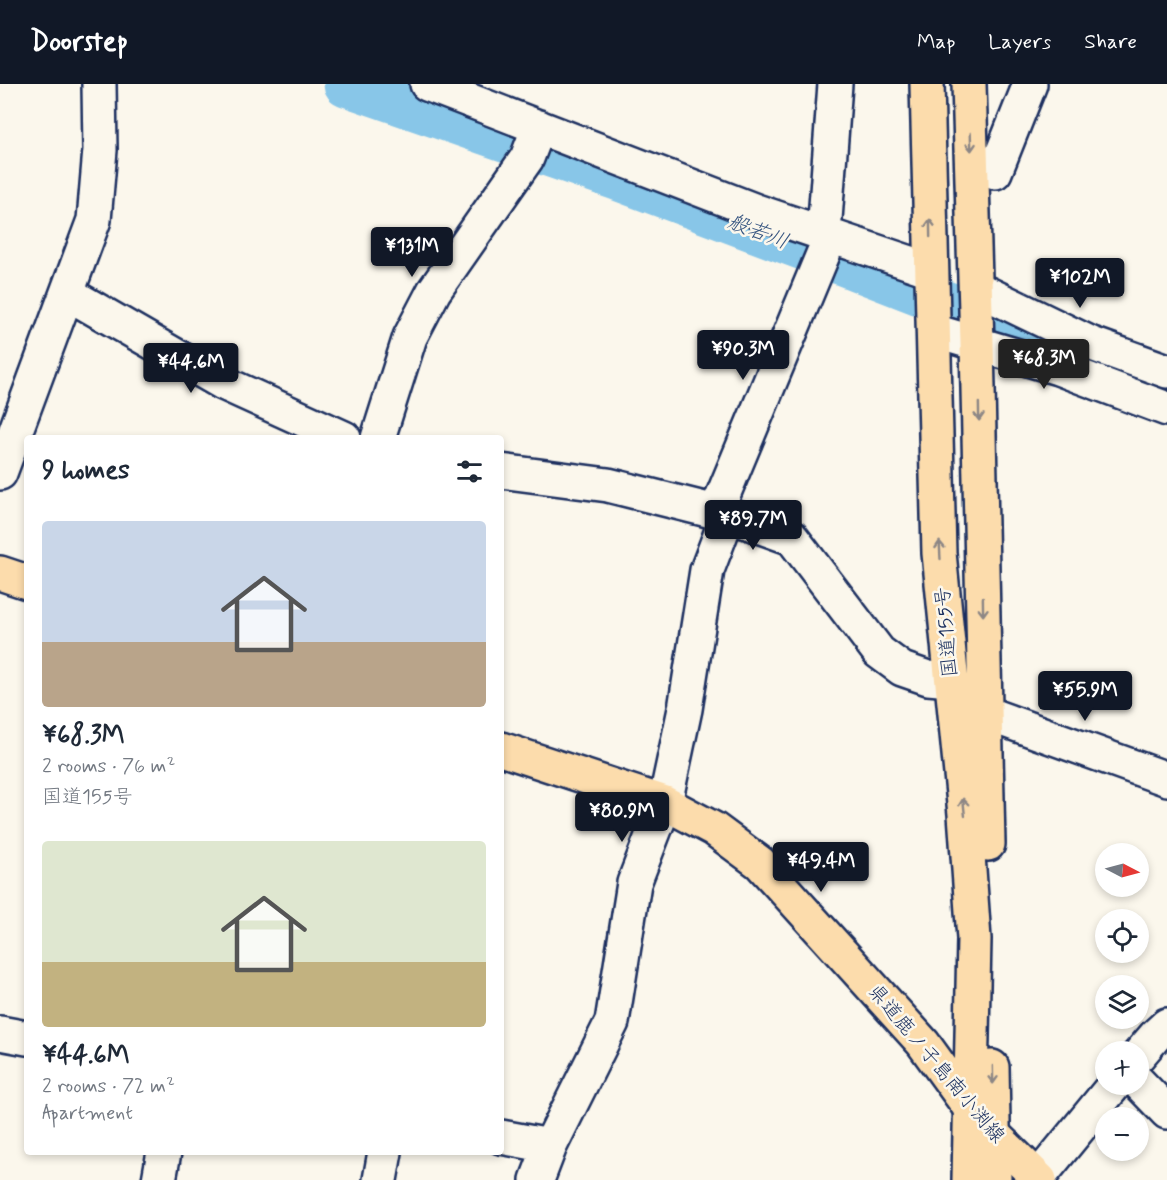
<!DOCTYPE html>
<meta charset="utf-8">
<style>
:root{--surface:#fff;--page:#f6f6f7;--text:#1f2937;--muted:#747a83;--accent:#111827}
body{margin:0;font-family:Mynerve,"Klee One",sans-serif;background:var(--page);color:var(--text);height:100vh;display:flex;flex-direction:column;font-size:22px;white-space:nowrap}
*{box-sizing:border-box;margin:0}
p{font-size:20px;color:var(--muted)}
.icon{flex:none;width:33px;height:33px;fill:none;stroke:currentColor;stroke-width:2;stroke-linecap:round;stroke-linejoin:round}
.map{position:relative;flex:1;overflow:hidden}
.panel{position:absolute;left:24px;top:351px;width:480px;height:720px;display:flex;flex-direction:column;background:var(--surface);border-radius:6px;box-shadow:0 3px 9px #0003}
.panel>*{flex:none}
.needle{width:39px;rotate:96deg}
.fabs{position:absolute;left:1095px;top:759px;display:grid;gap:12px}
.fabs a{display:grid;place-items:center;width:54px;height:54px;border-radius:50%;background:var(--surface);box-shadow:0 3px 9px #0003;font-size:30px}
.price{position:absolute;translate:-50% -51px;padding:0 14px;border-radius:6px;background:var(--accent);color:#fff;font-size:20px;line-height:39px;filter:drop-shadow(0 2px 3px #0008)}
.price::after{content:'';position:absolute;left:50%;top:36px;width:18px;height:14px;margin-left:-9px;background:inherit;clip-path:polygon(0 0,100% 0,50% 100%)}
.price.on{background:#222;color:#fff}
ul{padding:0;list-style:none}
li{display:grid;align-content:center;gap:12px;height:318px;padding:0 18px}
li span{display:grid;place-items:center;height:186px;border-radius:6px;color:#555}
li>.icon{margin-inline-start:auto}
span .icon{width:108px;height:108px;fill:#fffc;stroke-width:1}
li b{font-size:26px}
h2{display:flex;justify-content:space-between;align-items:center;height:72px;padding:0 18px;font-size:26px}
header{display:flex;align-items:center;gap:36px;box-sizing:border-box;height:84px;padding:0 30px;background:var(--accent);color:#fff}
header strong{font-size:28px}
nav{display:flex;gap:33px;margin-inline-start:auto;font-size:21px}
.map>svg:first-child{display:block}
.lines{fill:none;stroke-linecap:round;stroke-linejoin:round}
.river{stroke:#88c6e8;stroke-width:45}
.minor-casing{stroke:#1b2f5e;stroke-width:38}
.major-casing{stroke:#1b2f5e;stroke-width:38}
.highway-casing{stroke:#1b2f5e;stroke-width:38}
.minor{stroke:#fbf7ec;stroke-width:33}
.major{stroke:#fcdcac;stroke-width:33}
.highway{stroke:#fcdcac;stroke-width:33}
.oneway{stroke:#8c8685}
.labels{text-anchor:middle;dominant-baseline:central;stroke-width:5;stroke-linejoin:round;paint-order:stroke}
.street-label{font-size:20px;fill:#1b2f5e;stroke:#fbf7ec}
.water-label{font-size:21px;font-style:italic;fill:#365580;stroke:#fbf7ec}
</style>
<header>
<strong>Doorstep</strong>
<nav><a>Map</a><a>Layers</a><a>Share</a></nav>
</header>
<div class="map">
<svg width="1167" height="1096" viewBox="0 0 1167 1096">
<rect width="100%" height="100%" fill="#fbf7ec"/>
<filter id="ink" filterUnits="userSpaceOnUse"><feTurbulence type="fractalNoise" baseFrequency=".0167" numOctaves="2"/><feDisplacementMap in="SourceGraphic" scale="12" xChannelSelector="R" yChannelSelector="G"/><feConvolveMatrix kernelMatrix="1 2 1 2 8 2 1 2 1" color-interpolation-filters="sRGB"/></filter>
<g filter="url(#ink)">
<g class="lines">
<path class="river" d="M346,0l268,93 192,72 361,140"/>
<defs>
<path id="minor" d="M427,0l329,127 175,59
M995,88l35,-88
M824,149l11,-149
M976,204l116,56 75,27
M67,209l156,90 121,55
M934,247l124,37 109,41
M378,354l32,-101 24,-46 93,-133 12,-31
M501,387l107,14 120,30 64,23 87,114 23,17 26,9 23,2
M0,389l94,-253 6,-70 -1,-66
M716,428l115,-277
M985,629l182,66
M0,949l27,5
M1138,972l18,-21 11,-10
M1138,998l29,30
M501,1053l49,9
M1038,1094l77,-94
M159,1096l5,-28
M380,1096l5,-28
M537,1096l13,-34 62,-124 22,-139 31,-80 20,-94 22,-139 21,-55"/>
<path id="major" d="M0,489l27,9
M501,665l164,54 49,26 46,34 163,180 47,65 24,27 46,45"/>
<path id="highway" d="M927,0l12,469 26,261 9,125 -5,241
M969,0l8,259 11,501
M992,983l2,113"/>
</defs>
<use href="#minor" class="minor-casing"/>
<use href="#major" class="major-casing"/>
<use href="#highway" class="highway-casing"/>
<use href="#minor" class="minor"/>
<use href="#major" class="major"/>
<use href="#highway" class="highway"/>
</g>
<defs><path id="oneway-shaft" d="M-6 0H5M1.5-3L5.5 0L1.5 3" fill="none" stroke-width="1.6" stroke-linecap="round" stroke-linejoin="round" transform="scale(1.5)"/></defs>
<g class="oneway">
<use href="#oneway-shaft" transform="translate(971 58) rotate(88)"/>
<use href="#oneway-shaft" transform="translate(930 144) rotate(-91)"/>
<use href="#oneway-shaft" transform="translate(979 328) rotate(89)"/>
<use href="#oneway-shaft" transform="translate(940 466) rotate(-93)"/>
<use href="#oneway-shaft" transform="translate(983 523) rotate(89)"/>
<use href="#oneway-shaft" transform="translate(964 723) rotate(-96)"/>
<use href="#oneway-shaft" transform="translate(993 991) rotate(89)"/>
</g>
</g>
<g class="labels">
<g class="street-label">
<text transform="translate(947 548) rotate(-95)">国道155号</text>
<text transform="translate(936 980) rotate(50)">県道鹿ノ子島南小渕線</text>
</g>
<g class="water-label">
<text transform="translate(758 148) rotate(21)">般若川</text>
</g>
</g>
</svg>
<div class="fabs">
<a><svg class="needle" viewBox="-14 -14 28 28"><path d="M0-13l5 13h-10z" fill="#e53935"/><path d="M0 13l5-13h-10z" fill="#747a83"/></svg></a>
<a><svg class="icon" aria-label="locate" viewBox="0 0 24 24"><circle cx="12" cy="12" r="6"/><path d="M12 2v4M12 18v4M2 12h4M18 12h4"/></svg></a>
<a><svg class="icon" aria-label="layers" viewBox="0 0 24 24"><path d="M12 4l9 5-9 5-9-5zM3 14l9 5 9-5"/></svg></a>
<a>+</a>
<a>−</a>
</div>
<b class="price" style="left:412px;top:194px">¥131M</b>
<b class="price" style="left:1080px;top:225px">¥102M</b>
<b class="price" style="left:743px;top:297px">¥90.3M</b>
<b class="price on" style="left:1044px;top:306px">¥68.3M</b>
<b class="price" style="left:191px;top:310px">¥44.6M</b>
<b class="price" style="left:753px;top:467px">¥89.7M</b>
<b class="price" style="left:1085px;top:638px">¥55.9M</b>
<b class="price" style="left:622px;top:759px">¥80.9M</b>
<b class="price" style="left:821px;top:809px">¥49.4M</b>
<section class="panel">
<h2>9 homes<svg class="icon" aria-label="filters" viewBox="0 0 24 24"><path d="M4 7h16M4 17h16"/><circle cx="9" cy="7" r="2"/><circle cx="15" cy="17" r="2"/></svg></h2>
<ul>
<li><span style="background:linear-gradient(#c9d6e8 65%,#b9a48a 0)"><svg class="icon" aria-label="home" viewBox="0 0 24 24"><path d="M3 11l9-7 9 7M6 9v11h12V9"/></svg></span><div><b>¥68.3M</b><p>2 rooms · 76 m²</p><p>国道155号</p></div></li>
<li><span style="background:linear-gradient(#dfe7d0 65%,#c2b280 0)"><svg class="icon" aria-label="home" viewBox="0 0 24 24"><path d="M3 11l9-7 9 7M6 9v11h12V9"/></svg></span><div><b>¥44.6M</b><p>2 rooms · 72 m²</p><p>Apartment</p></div></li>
</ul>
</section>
</div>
